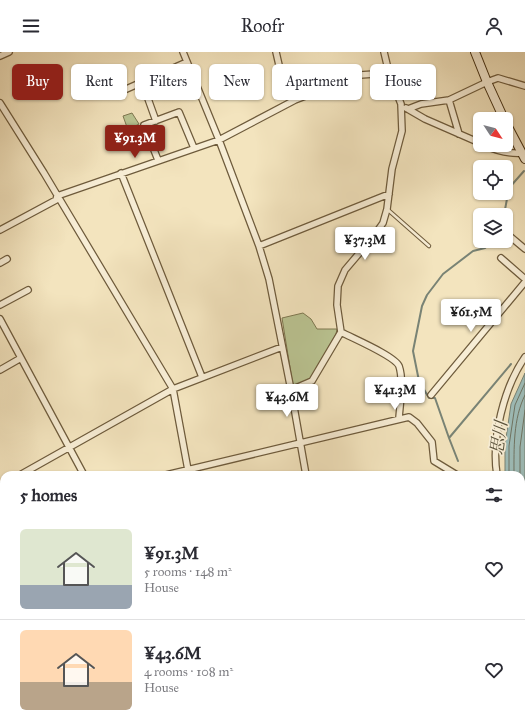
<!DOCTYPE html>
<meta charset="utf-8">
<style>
:root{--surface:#fff;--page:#f7f7f7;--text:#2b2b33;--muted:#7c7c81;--line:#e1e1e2;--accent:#8f2418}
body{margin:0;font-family:"IM FELL Great Primer","Noto Serif JP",serif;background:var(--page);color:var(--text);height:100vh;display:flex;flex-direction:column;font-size:15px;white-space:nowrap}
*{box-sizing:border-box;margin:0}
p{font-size:13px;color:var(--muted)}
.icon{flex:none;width:22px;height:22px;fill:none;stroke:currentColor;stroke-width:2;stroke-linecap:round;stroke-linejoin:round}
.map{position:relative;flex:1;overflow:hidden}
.drawer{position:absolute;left:0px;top:419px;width:525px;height:256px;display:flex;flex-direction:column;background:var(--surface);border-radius:12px 12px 0 0;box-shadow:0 1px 3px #0004}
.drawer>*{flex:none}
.top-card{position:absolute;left:12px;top:12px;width:501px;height:36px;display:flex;gap:8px}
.needle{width:26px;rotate:126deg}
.tools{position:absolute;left:473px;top:60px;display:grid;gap:8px}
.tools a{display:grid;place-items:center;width:40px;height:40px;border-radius:6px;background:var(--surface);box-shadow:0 1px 3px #0004;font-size:20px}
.price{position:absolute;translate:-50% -34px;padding:0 9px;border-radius:4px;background:#fff;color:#222;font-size:13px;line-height:26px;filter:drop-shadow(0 1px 2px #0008)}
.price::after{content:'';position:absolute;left:50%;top:24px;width:12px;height:9px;margin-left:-6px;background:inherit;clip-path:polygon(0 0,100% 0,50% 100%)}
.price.on{background:var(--accent);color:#fff}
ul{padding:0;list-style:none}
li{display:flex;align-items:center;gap:12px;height:100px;padding:0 20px}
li+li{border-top:1px solid var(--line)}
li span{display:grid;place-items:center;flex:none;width:112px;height:80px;border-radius:6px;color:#555}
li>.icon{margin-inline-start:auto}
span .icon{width:48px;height:48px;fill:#fffc;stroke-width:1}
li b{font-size:17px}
h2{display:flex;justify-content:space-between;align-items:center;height:48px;padding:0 20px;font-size:17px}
.pill{padding:0 14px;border-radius:6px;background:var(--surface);box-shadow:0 1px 3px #0004;font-size:14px;line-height:36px}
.pill.on{background:var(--accent);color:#fff}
header{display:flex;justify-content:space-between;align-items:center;height:52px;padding:0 20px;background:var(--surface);font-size:18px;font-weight:600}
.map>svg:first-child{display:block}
.green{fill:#bac492;stroke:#7e7851}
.water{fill:#9ebdb9;stroke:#798375}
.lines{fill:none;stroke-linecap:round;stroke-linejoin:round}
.shore{stroke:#707564;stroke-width:1}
.stream{stroke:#798375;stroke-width:2}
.service-casing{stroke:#6e5b3c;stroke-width:4.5}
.minor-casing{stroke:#6e5b3c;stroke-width:8}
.tertiary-casing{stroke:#6e5b3c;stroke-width:9}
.secondary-casing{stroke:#422d10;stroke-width:10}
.service{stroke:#f7edd5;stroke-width:2.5}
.minor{stroke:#f7edd5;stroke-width:5.5}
.tertiary{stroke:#f7edd5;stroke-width:7}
.secondary{stroke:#f7edd5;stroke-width:8}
.labels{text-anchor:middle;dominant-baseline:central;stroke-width:3.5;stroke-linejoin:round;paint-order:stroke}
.water-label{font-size:17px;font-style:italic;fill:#59513a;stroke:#f7edd5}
</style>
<header><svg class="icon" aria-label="menu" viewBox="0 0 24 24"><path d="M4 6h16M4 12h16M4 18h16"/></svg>Roofr<svg class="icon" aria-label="person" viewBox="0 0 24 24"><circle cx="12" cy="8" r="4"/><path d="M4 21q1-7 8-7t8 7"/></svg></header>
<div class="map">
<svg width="525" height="675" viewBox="0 0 525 675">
<rect width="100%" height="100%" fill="#f3e4be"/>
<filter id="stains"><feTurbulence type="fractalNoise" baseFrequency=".005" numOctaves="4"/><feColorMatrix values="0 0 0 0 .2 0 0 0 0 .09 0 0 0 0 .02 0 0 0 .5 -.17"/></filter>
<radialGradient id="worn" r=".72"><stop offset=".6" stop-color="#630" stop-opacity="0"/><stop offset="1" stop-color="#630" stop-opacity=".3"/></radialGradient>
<path class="green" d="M132,61l7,11 -11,6 -5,-14z
M303,261l8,6 6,10h20l-1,5 -26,45 -17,7 -11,-68z
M29,671h54l1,4h-53z"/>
<path class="water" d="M525,321v158l-4,-8v-48h-16v-30l6,-41z"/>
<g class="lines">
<path class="shore" d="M509,423v-29l6,-41 10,-22
M514,423c0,-27 -1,-56 11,-80
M520,423v-28l5,-37"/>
<path class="stream" d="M504,163l5,-27 15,-17
M493,189l-8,7 -12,3 -30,23 -16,21 -5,11 -9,45 6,30 10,17h6l14,40 62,-74
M449,386l9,23"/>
<defs>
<path id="service" d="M387,157l42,37"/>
<path id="minor" d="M183,0l36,88 40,106 10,33 22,111 15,85
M276,0l6,26 13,22
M0,4l9,-4
M142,30l14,39
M113,43l74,-33
M449,48l10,34
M0,51l44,70 129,216 15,81
M406,56l19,11 55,24
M408,57l13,-5 28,-4 38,-18 11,-4 27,8
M484,93c13,6 24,9 38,8
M158,108l-14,-35 35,-13 15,36
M121,121l81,204
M0,178l56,-30 1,-4 162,-56 76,-40 65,-25 29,-2
M506,181l19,16
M259,194l130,-52
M501,206l24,21
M0,211l7,-4
M0,253l28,-15
M0,267l84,156
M341,280c11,6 54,24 58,34 5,14 1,38 0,52
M0,318l21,-12
M291,338l21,-9 29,-49 -4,-27 1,-19 7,-16 28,-33 10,-14 4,-14 5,-40 10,-38 -1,-27 -12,-31 -5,-21
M431,343l94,-113
M20,423l153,-86 109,-42
M166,423l243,-58 8,6 15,19 2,19 23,14
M497,423c-6,-36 7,-88 28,-118
M0,435l4,-3
M0,486l4,-2
M521,491l4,9
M0,496l4,6
M0,536l4,-2
M521,558l4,-1
M0,591l4,-2
M521,615l4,1
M521,665h4
M83,671l1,4
M138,671l1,4
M312,671l1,4
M182,675l16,-4
M424,675l31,-4"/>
<path id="tertiary" d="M0,646l4,-2
M374,671l1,4"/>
<path id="secondary" d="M475,0l12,30 17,37
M506,71l19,36"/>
</defs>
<use href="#service" class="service-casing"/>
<use href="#minor" class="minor-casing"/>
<use href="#tertiary" class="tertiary-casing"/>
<use href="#secondary" class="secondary-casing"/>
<use href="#service" class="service"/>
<use href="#minor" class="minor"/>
<use href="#tertiary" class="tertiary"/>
<use href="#secondary" class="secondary"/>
</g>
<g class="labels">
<g class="water-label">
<text transform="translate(499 386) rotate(-82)">思川</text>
</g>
</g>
<rect width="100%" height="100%" filter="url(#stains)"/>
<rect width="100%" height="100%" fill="url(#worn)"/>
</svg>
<div class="tools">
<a><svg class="needle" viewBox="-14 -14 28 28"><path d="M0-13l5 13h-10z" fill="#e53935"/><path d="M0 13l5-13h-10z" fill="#7c7c81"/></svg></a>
<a><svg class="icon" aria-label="locate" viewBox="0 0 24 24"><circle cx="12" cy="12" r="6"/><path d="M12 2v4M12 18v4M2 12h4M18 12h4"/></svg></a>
<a><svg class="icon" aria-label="layers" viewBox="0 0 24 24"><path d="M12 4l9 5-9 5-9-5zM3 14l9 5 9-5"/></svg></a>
</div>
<b class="price on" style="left:135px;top:107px">¥91.3M</b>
<b class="price" style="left:365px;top:209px">¥37.3M</b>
<b class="price" style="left:471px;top:281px">¥61.5M</b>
<b class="price" style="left:395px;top:359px">¥41.3M</b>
<b class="price" style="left:287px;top:366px">¥43.6M</b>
<div class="top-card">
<a class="pill on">Buy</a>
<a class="pill">Rent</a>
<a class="pill">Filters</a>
<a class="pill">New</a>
<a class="pill">Apartment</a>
<a class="pill">House</a>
</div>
<section class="drawer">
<h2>5 homes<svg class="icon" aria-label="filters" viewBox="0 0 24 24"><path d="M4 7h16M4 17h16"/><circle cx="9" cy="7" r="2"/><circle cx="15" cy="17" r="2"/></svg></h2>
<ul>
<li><span style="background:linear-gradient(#dfe7d0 70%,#9aa5b1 0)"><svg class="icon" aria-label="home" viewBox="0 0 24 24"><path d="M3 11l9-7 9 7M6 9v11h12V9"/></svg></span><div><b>¥91.3M</b><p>5 rooms · 148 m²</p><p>House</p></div><svg class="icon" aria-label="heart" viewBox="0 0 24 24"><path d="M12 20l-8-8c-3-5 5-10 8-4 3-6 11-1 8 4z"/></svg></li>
<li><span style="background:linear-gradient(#ffd9b3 65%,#b9a48a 0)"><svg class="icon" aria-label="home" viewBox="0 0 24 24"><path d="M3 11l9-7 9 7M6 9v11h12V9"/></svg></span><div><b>¥43.6M</b><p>4 rooms · 108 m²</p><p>House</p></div><svg class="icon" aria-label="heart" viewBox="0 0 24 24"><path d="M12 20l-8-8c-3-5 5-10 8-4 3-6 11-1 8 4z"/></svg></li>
</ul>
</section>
</div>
